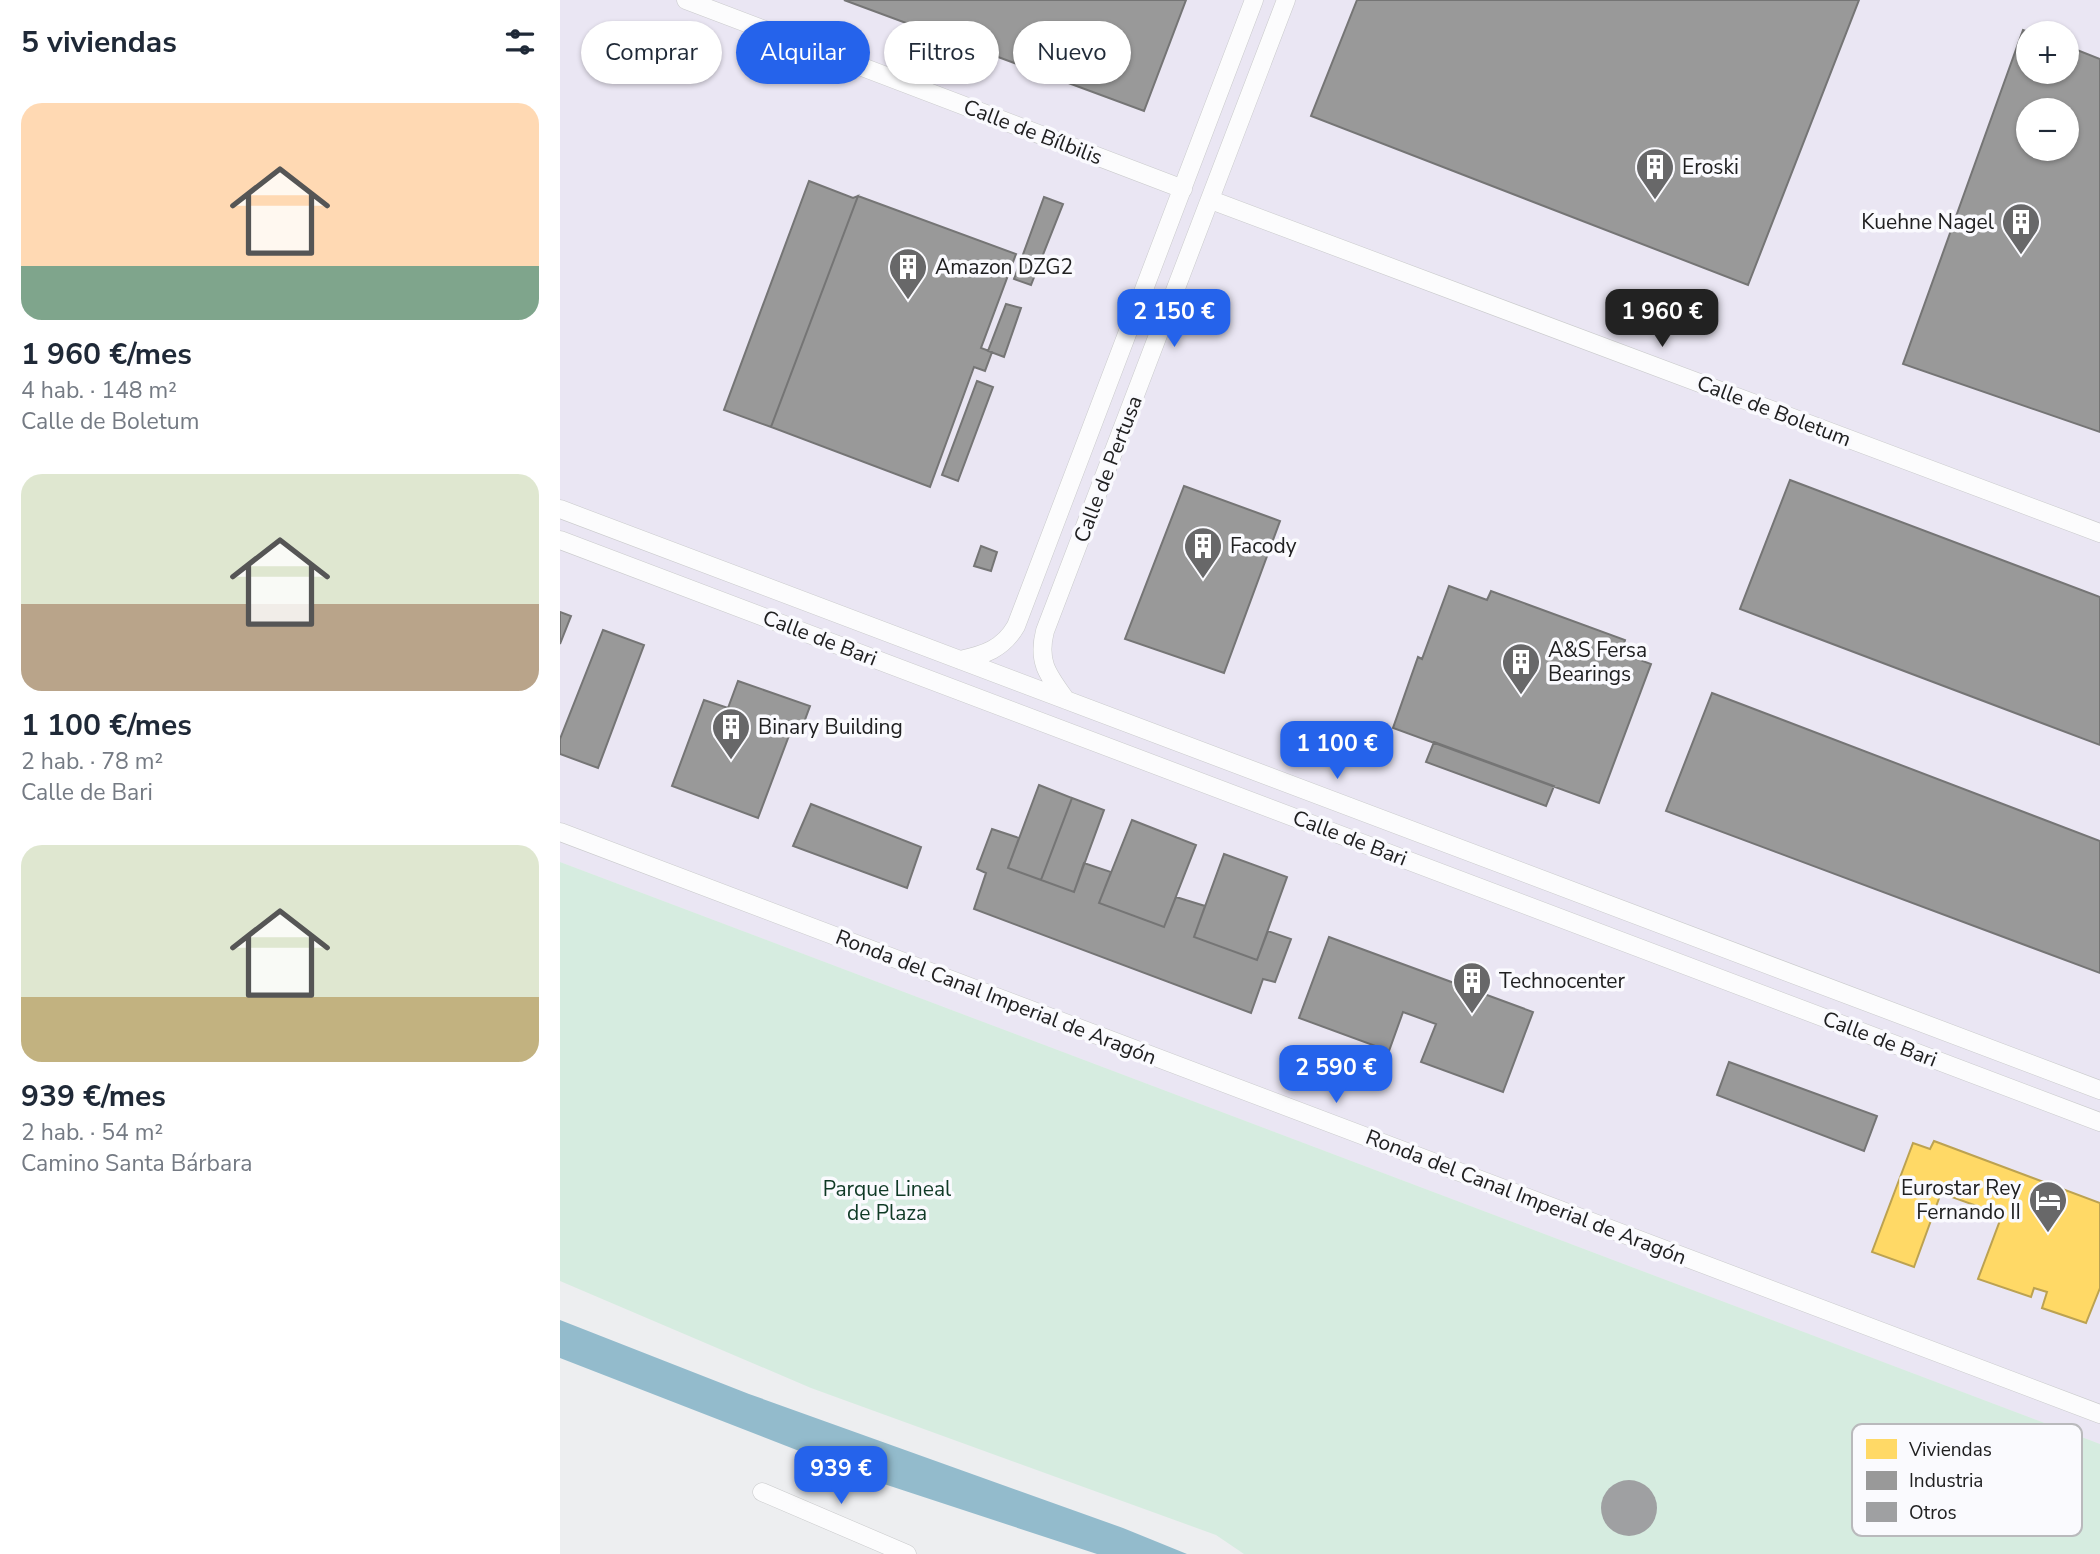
<!DOCTYPE html>
<html lang="es">
<meta charset="utf-8">
<style>
:root{--surface:#fff;--page:#f6f6f7;--text:#1f2937;--muted:#747a83;--accent:#2563eb}
body{margin:0;font-family:"Nunito Sans",sans-serif;background:var(--page);color:var(--text);height:100vh;display:flex;flex-direction:column;font-size:26px;white-space:nowrap}
*{box-sizing:border-box;margin:0}
p{font-size:23px;color:var(--muted)}
.icon{flex:none;width:38px;height:38px;fill:none;stroke:currentColor;stroke-width:2;stroke-linecap:round;stroke-linejoin:round}
.map{position:relative;flex:1;overflow:hidden}
.panel{display:flex;flex-direction:column;background:var(--surface);width:560px}
.panel>*{flex:none}
.banner{position:absolute;left:21px;top:21px;width:665px;height:63px;display:flex;gap:14px}
.tools{position:absolute;left:1456px;top:21px;display:grid;gap:14px}
.tools a{display:grid;place-items:center;width:63px;height:63px;border-radius:50%;background:var(--surface);box-shadow:0 2px 5px #0004;font-size:35px}
.price{position:absolute;translate:-50% -60px;padding:0 16px;border-radius:14px;background:var(--accent);color:#fff;font-size:23px;line-height:46px;filter:drop-shadow(0 2px 4px #0008)}
.price::after{content:'';position:absolute;left:50%;top:42px;width:21px;height:16px;margin-left:-10px;background:inherit;clip-path:polygon(0 0,100% 0,50% 100%)}
.price.active{background:#222;color:#fff}
ul{padding:0;list-style:none}
li{display:grid;align-content:center;gap:14px;height:371px;padding:0 21px}
li span{display:grid;place-items:center;height:217px;border-radius:21px;color:#555}
li>.icon{margin-inline-start:auto}
span .icon{width:126px;height:126px;fill:#fffc;stroke-width:1}
li b{font-size:30px}
h2{display:flex;justify-content:space-between;align-items:center;height:84px;padding:0 21px;font-size:30px}
.pill{padding:0 24px;border-radius:32px;background:var(--surface);box-shadow:0 2px 5px #0004;font-size:24px;line-height:63px}
.pill.active{background:var(--accent);color:#fff}
main{display:flex;flex:1;min-height:0}
.map>svg:first-child{display:block}
.industrial{fill:#eae6f3;fill-rule:evenodd}
.green{fill:#d6ece0}
.water{fill:#93bbcc}
.homes{fill:#ffd966;stroke:#bca251;stroke-width:2}
.industry{fill:#999;stroke:#757575;stroke-width:2;fill-rule:evenodd}
.building{fill:#9fa0a2}
.lines{fill:none;stroke-linecap:round;stroke-linejoin:round}
.street-casing{stroke:#c9cacb;stroke-width:19}
.street{stroke:#fcfcfd;stroke-width:18}
.labels{text-anchor:middle;dominant-baseline:central;stroke-width:7;stroke-linejoin:round;paint-order:stroke}
.street-label{font-size:21px;fill:#202021;stroke:#fafafe}
.poi-label{font-size:21px;fill:#202021;stroke:#fafafe;text-anchor:start}
.park-label{font-size:21px;fill:#0f3925;stroke:#fafafe}
.key{fill:#fafafe;stroke:#b9b9bc;stroke-width:2}
.key-label{font-size:19px;fill:#202021}
</style>
<main>
<section class="panel">
<h2>5 viviendas<svg class="icon" aria-label="filters" viewBox="0 0 24 24"><path d="M4 7h16M4 17h16"/><circle cx="9" cy="7" r="2"/><circle cx="15" cy="17" r="2"/></svg></h2>
<ul>
<li><span style="background:linear-gradient(#ffd9b3 75%,#7fa58c 0)"><svg class="icon" aria-label="home" viewBox="0 0 24 24"><path d="M3 11l9-7 9 7M6 9v11h12V9"/></svg></span><div><b>1 960 €/mes</b><p>4 hab. · 148 m²</p><p>Calle de Boletum</p></div></li>
<li><span style="background:linear-gradient(#dfe7d0 60%,#b9a48a 0)"><svg class="icon" aria-label="home" viewBox="0 0 24 24"><path d="M3 11l9-7 9 7M6 9v11h12V9"/></svg></span><div><b>1 100 €/mes</b><p>2 hab. · 78 m²</p><p>Calle de Bari</p></div></li>
<li><span style="background:linear-gradient(#dfe7d0 70%,#c2b280 0)"><svg class="icon" aria-label="home" viewBox="0 0 24 24"><path d="M3 11l9-7 9 7M6 9v11h12V9"/></svg></span><div><b>939 €/mes</b><p>2 hab. · 54 m²</p><p>Camino Santa Bárbara</p></div></li>
</ul>
</section>
<div class="map">
<svg width="1540" height="1554" viewBox="0 0 1540 1554">
<rect width="100%" height="100%" fill="#edeef0"/>
<path class="industrial" d="M0,0h1540v1444l-1540,-582zM1468,33h39v39h-39zM1468,110h39v39h-39z"/>
<path class="green" d="M0,862l1540,582v110h-856l-28,-19 -405,-147 -251,-107z"/>
<path class="water" d="M0,1320l189,74 374,134 64,26h-90l-213,-70 -324,-126z"/>
<path class="homes" d="M1374,1141l166,62v85l-14,35 -44,-15 5,-16 -13,-4 -3,9 -53,-18 24,-64 -61,-22 -27,74 -42,-15 41,-109 17,6z"/>
<path class="industry" d="M284,0h342l-42,111z
M797,0h502l-111,285 -437,-169z
M1463,30l8,3h-3v39h39v-26l33,13v373l-197,-68zM1468,110h39v39h-39z
M249,181l44,17 5,-2 -87,231 -47,-17z
M298,196l158,58 -35,94 11,4 -7,19 -11,-4 -44,120 -159,-60z
M484,197l19,7 -32,81 -17,-6z
M446,304l15,4 -17,49 -16,-6z
M417,381l16,6 -35,94 -16,-6z
M1230,480l310,117v148l-360,-136z
M624,486l96,35 -56,152 -99,-34z
M421,546l16,6 -6,19 -17,-5z
M889,586l38,14 4,-9 134,49 -4,13 30,11 -52,139 -206,-75 25,-71 4,2z
M0,612l11,4 -11,28z
M43,630l41,15 -46,123 -38,-14v-15z
M178,681l72,25 -11,30 -9,-3 -32,85 -86,-32 32,-86 24,8z
M1152,693l388,148v132l-434,-162z
M874,742l120,44 -8,20 -120,-44z
M479,785l33,13 -31,82 -33,-12z
M512,798l32,12 -30,82 -33,-12z
M251,804l110,43 -14,41 -114,-42z
M572,820l64,25 -32,82 -65,-24z
M432,829l27,9 -11,30 66,24 10,-29 27,9 -12,31 65,24 12,-30 29,9 -11,31 63,23 11,-29 23,8 -16,43 -12,-3 -12,34 -277,-104 12,-36 -9,-4z
M664,854l63,23 -30,83 -63,-23z
M769,937l204,75 -30,80 -82,-30 15,-38 -33,-12 -14,39 -90,-33z
M1169,1062l148,54 -13,35 -147,-56z"/>
<path class="building" d="M1041 1508a28 28 0 1 1 56 0a28 28 0 1 1-56 0Z"/>
<g class="lines">
<defs>
<path id="street" d="M126,0l497,189
M651,200l889,333
M0,509l1540,581
M0,540l1540,582
M400,660c24,-5 43,-11 56,-34l238,-626
M506,700c-18,-25 -29,-38 -21,-69l241,-631
M0,832l1540,582
M202,1492l145,62"/>
</defs>
<use href="#street" class="street-casing"/>
<use href="#street" class="street"/>
</g>
<defs>
<symbol id="building-pin" viewBox="-11 -11 22 30"><path d="M0 17L-7.5 6A9.5 9.5 0 1 1 7.5 6Z" fill="#686869" stroke="#fafafe"/><path d="M-4-6H4V6H1V3H-1V6H-4ZM-2.5-4.3h1.7v1.8h-1.7ZM.8-4.3h1.7v1.8H.8ZM-2.5-1h1.7V.8h-1.7ZM.8-1h1.7V.8H.8Z" fill="#fff"/></symbol>
<symbol id="hotel-pin" viewBox="-11 -11 22 30"><path d="M0 17L-7.5 6A9.5 9.5 0 1 1 7.5 6Z" fill="#686869" stroke="#fafafe"/><path d="M-6-4.5h1.5V1H6V5H4.5V3h-9V5H-6ZM-4 0a1.8 1.8 0 1 1 3.6 0ZM.5 0V-2.5h3Q6-2.5 6 0Z" fill="#fff"/></symbol>
</defs>
<g fill-rule="evenodd">
<use href="#building-pin" x="1073" y="145" width="44" height="60"/>
<use href="#building-pin" x="1439" y="200" width="44" height="60"/>
<use href="#building-pin" x="326" y="245" width="44" height="60"/>
<use href="#building-pin" x="621" y="524" width="44" height="60"/>
<use href="#building-pin" x="939" y="640" width="44" height="60"/>
<use href="#building-pin" x="149" y="705" width="44" height="60"/>
<use href="#building-pin" x="890" y="959" width="44" height="60"/>
<use href="#hotel-pin" x="1466" y="1178" width="44" height="60"/>
</g>
<g class="labels">
<g class="street-label">
<text transform="translate(473 132) rotate(21)">Calle de Bílbilis</text>
<text transform="translate(1214 411) rotate(21)">Calle de Boletum</text>
<text transform="translate(548 469) rotate(-69)">Calle de Pertusa</text>
<text transform="translate(260 638) rotate(21)">Calle de Bari</text>
<text transform="translate(790 838) rotate(21)">Calle de Bari</text>
<text transform="translate(436 997) rotate(21)">Ronda del Canal Imperial de Aragón</text>
<text transform="translate(1320 1039) rotate(21)">Calle de Bari</text>
<text transform="translate(966 1197) rotate(21)">Ronda del Canal Imperial de Aragón</text>
</g>
<g class="poi-label">
<text x="1122" y="167">Eroski</text>
<text x="1434" y="222" text-anchor="end">Kuehne Nagel</text>
<text x="375" y="267">Amazon DZG2</text>
<text x="670" y="546">Facody</text>
<text x="988" y="650">A&amp;S Fersa<tspan x="988" dy="24">Bearings</tspan></text>
<text x="198" y="727">Binary Building</text>
<text x="939" y="981">Technocenter</text>
<text x="1461" y="1188" text-anchor="end">Eurostar Rey<tspan x="1461" dy="24">Fernando II</tspan></text>
</g>
<g class="park-label">
<text x="327" y="1189">Parque Lineal<tspan x="327" dy="24">de Plaza</tspan></text>
</g>
</g>
<rect x="1292" y="1424" width="230" height="112" rx="10" class="key"/>
<rect x="1306" y="1439" width="31" height="20" fill="#ffd966"/>
<rect x="1306" y="1471" width="31" height="19" fill="#999"/>
<rect x="1306" y="1502" width="31" height="20" fill="#9fa0a2"/>
<g class="key-label">
<text x="1349" y="1456">Viviendas</text>
<text x="1349" y="1487">Industria</text>
<text x="1349" y="1519">Otros</text>
</g>
</svg>
<div class="tools">
<a>+</a>
<a>−</a>
</div>
<b class="price" style="left:614px;top:349px">2 150 €</b>
<b class="price active" style="left:1102px;top:349px">1 960 €</b>
<b class="price" style="left:777px;top:781px">1 100 €</b>
<b class="price" style="left:776px;top:1105px">2 590 €</b>
<b class="price" style="left:281px;top:1506px">939 €</b>
<div class="banner">
<a class="pill">Comprar</a>
<a class="pill active">Alquilar</a>
<a class="pill">Filtros</a>
<a class="pill">Nuevo</a>
</div>
</div>
</main>
